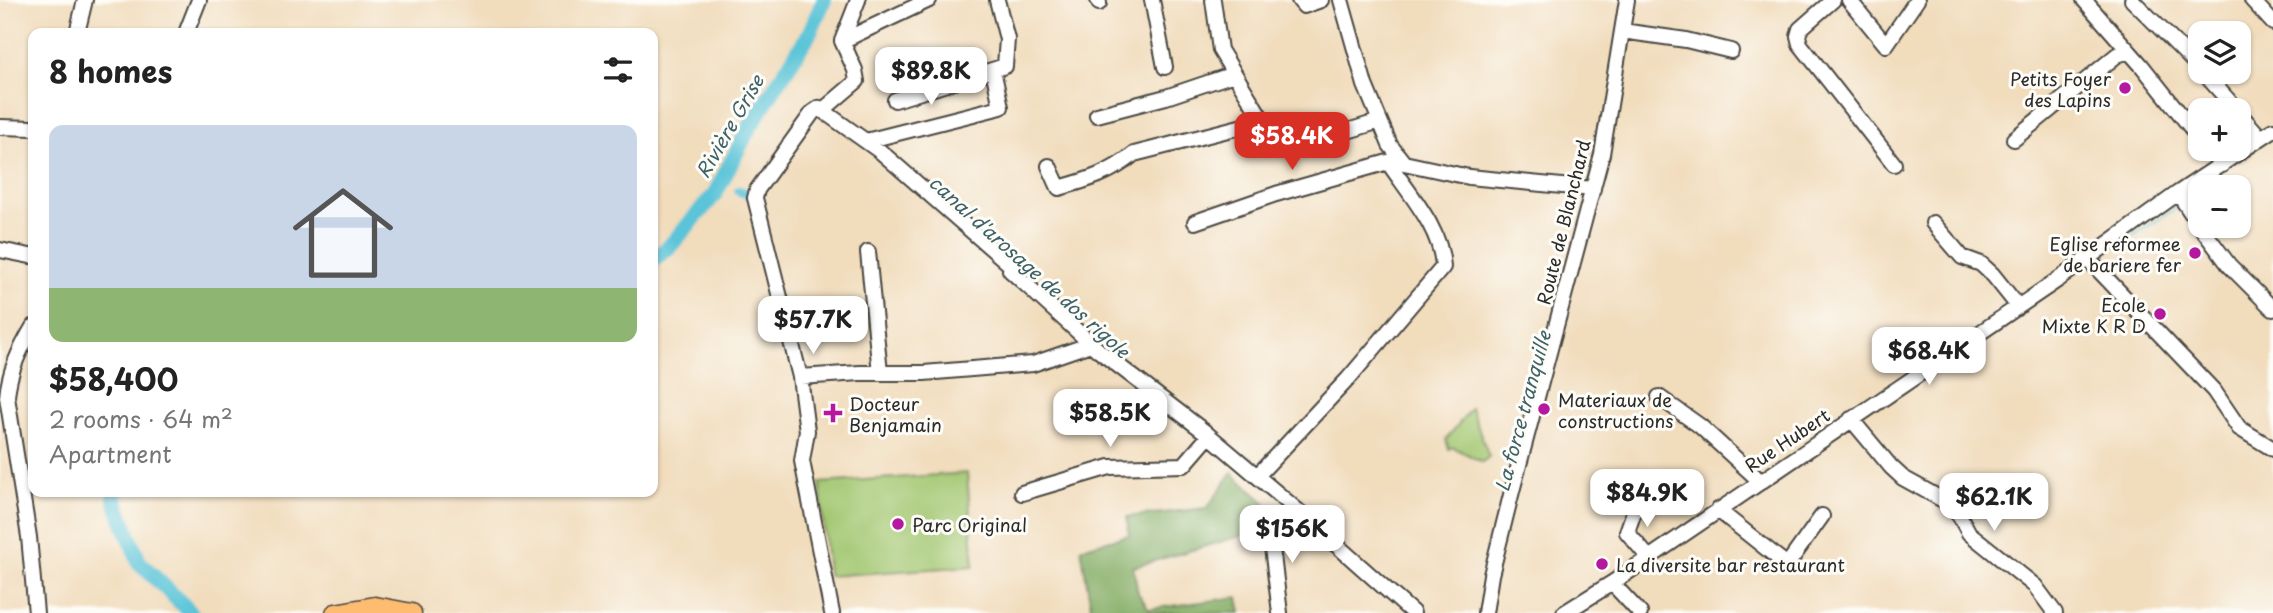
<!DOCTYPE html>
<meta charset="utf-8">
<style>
:root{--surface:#fff;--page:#f6f6f6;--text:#222;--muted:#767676;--line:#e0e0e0;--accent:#d93025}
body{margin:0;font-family:"Playpen Sans",sans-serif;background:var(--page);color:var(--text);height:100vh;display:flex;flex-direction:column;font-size:26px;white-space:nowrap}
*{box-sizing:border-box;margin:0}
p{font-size:23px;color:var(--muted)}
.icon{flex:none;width:38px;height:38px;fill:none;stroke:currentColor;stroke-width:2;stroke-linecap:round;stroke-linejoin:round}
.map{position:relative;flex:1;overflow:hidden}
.details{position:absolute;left:28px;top:28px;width:630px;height:469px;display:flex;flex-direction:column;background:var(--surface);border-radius:14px;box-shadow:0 2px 5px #0004}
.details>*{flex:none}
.buttons{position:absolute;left:2188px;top:21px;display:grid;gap:14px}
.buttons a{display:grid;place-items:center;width:63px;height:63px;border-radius:14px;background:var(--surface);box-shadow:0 2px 5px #0004;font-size:35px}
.price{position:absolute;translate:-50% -60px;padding:0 16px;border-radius:14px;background:#fff;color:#222;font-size:23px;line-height:46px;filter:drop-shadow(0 2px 4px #0008)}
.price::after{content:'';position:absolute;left:50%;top:42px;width:21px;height:16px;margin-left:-10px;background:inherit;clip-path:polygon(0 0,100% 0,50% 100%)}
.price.active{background:var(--accent);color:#fff}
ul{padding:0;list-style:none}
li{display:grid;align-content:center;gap:14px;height:371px;padding:0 21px}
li+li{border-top:2px solid var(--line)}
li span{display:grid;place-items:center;height:217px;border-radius:14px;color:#555}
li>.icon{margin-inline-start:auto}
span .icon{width:126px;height:126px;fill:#fffc;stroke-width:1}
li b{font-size:30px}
h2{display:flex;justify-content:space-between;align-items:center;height:84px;padding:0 21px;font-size:30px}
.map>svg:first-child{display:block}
.green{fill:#a3c771;stroke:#67794e;stroke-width:2}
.forest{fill:#82ac63;stroke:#566c47;stroke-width:2}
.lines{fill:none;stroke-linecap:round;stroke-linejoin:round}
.stream{stroke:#5cc4d8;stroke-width:2.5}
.canal{stroke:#5cc4d8;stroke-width:10}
.river{stroke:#5cc4d8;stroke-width:16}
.minor-casing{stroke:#494641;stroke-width:18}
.major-casing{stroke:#494641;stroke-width:21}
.minor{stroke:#fff;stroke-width:14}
.major{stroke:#fdbc70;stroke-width:18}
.poi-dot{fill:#b5179e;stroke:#fdfcf7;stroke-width:2.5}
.labels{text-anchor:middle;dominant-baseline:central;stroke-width:6;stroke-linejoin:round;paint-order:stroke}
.poi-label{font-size:18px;fill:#2b2b2b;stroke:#fdfcf7;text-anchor:start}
.street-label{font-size:18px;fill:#2b2b2b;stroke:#fdfcf7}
.water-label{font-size:19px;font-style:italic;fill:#3c6168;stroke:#fdfcf7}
</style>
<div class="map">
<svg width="2273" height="613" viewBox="0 0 2273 613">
<rect width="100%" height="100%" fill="#fdfcf7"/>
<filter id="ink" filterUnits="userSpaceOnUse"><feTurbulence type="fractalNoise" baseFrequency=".0143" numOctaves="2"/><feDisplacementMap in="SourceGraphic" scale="14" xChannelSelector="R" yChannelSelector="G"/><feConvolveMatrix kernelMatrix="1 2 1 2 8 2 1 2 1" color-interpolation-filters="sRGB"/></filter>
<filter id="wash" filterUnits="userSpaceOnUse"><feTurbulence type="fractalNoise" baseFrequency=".00686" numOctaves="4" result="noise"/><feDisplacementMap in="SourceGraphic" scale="28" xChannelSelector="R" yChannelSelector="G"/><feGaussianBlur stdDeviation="1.57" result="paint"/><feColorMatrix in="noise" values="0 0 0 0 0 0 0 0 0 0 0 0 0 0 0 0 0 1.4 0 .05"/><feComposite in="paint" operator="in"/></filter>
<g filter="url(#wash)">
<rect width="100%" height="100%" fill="#f1dcbc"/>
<path class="green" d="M1471,408l18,49 -7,5 -29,-15 -4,2 -3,-9z
M967,473l7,93 -146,10 -8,-93z"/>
<path class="forest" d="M1232,473l40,36 -10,21 -129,37 5,26 11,16 89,-12 3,16h-149l-11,-65 48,-13 -2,-18 80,-9z"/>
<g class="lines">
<path class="stream" d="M2113,248l65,-41"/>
<path class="canal" d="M739,191l10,3 7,-6"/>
<path class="river" d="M653,260l17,-14 45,-52 34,-66 60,-94 15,-34
M115,492v7l24,63 52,51"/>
</g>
</g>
<g filter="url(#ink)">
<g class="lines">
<defs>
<path id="minor" d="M1098,0l1,3
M1152,0l13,67
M1213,0l7,50 59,97h17l84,-26
M1299,0l5,6 17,-6
M1341,0l24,85 25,60 14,18 65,14 124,12
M1833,0l-33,29 -2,7 2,8 94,120
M1849,0l37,45 31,-45
M2084,0l58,66 58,73
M2132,0l68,68
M2252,0l21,23
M1622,31l64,9 45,11
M77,33l8,-33
M186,33l13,-33
M842,41l87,-41
M2203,72l34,38
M895,100l110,-34 2,-27 -10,-39
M823,110l34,-29 -2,-11 -13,-29 16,-41
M2238,112l23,26
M1097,115l69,-18 68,-23
M0,127l33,1
M2014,139l103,-84 12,-4
M866,141l135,-34 -8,-37
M2208,149l14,16
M1049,166l10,22c29,-8 52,-15 75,-34l129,-33
M2178,193l22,33
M1195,222l81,-28 119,-34
M1933,223l29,34 19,7 12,11 24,30
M2200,226l29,39 44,44
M0,250l30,6
M868,252l12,121
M2087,258l127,133 25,37 34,21
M33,327c-13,22 -24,44 -26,70l22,140 7,76
M800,377l60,-4h64l109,-9 58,-20
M1659,397l41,29 60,55
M1851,419l40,48 12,11 40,22 16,15 10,18 66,53 20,27
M1257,476l91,-97 95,-112c-2,-39 -34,-73 -55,-105
M1022,493l88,-26 74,-2 25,-29
M1637,503l-10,29 22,26
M1718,510l69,55 35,-49
M1612,583l28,30
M832,613l-30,-152 5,-30 -7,-54 -45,-179 2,-8 56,-78 6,-4 62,44 134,117 -5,1 88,80 107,82 92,78 116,103
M1280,613l-10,-82 39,-11
M1485,613l6,-38 21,-84 90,-337 25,-154
M1564,613l48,-30 447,-304 119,-86 95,-63"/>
<path id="major" d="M335,613l40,-7 37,7"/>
</defs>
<use href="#minor" class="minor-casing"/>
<use href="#major" class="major-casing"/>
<use href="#minor" class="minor"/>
<use href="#major" class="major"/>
</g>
</g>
<g class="poi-dot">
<circle cx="2125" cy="88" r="7"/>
<circle cx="2195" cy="253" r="7"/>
<circle cx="2160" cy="314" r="7"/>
<circle cx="1544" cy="409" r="7"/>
<path d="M829.5 402.5h7v7h7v7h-7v7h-7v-7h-7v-7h7z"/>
<circle cx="898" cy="524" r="7"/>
<circle cx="1602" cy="564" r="7"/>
</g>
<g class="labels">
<g class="poi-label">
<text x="2111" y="78" text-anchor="end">Petits Foyer<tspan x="2111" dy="21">des Lapins</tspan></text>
<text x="2181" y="243" text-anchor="end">Eglise reformee<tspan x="2181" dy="21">de bariere fer</tspan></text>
<text x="2146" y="304" text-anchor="end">Ecole<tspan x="2146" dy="21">Mixte K R D</tspan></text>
<text x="1558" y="399">Materiaux de<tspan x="1558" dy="21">constructions</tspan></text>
<text x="849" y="403">Docteur<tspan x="849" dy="21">Benjamain</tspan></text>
<text x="912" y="524">Parc Original</text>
<text x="1616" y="564">La diversite bar restaurant</text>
</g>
<g class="street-label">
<text transform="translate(1563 222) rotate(-76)">Route de Blanchard</text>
<text transform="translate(1787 440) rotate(-34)">Rue Hubert</text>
</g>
<g class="water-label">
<text transform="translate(729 126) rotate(-60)">Rivière Grise</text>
<text transform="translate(1030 266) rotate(42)">canal d'arosage de dos rigole</text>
<text transform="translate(1522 411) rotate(-75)">La force tranquille</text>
</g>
</g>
</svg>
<div class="buttons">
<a><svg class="icon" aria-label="layers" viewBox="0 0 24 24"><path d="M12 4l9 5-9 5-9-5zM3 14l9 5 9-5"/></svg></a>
<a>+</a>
<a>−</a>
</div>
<b class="price" style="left:931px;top:107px">$89.8K</b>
<b class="price active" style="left:1292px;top:172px">$58.4K</b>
<b class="price" style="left:813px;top:356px">$57.7K</b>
<b class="price" style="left:1929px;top:387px">$68.4K</b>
<b class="price" style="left:1110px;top:449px">$58.5K</b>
<b class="price" style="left:1647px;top:529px">$84.9K</b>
<b class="price" style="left:1994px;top:533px">$62.1K</b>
<b class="price" style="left:1292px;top:565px">$156K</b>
<section class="details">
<h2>8 homes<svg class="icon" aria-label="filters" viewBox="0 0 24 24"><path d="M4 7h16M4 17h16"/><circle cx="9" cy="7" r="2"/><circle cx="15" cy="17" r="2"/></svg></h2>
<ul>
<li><span style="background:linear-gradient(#c9d6e8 75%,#8fb573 0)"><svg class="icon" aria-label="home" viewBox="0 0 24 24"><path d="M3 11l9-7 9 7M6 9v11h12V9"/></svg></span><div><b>$58,400</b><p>2 rooms · 64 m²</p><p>Apartment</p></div></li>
</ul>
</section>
</div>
